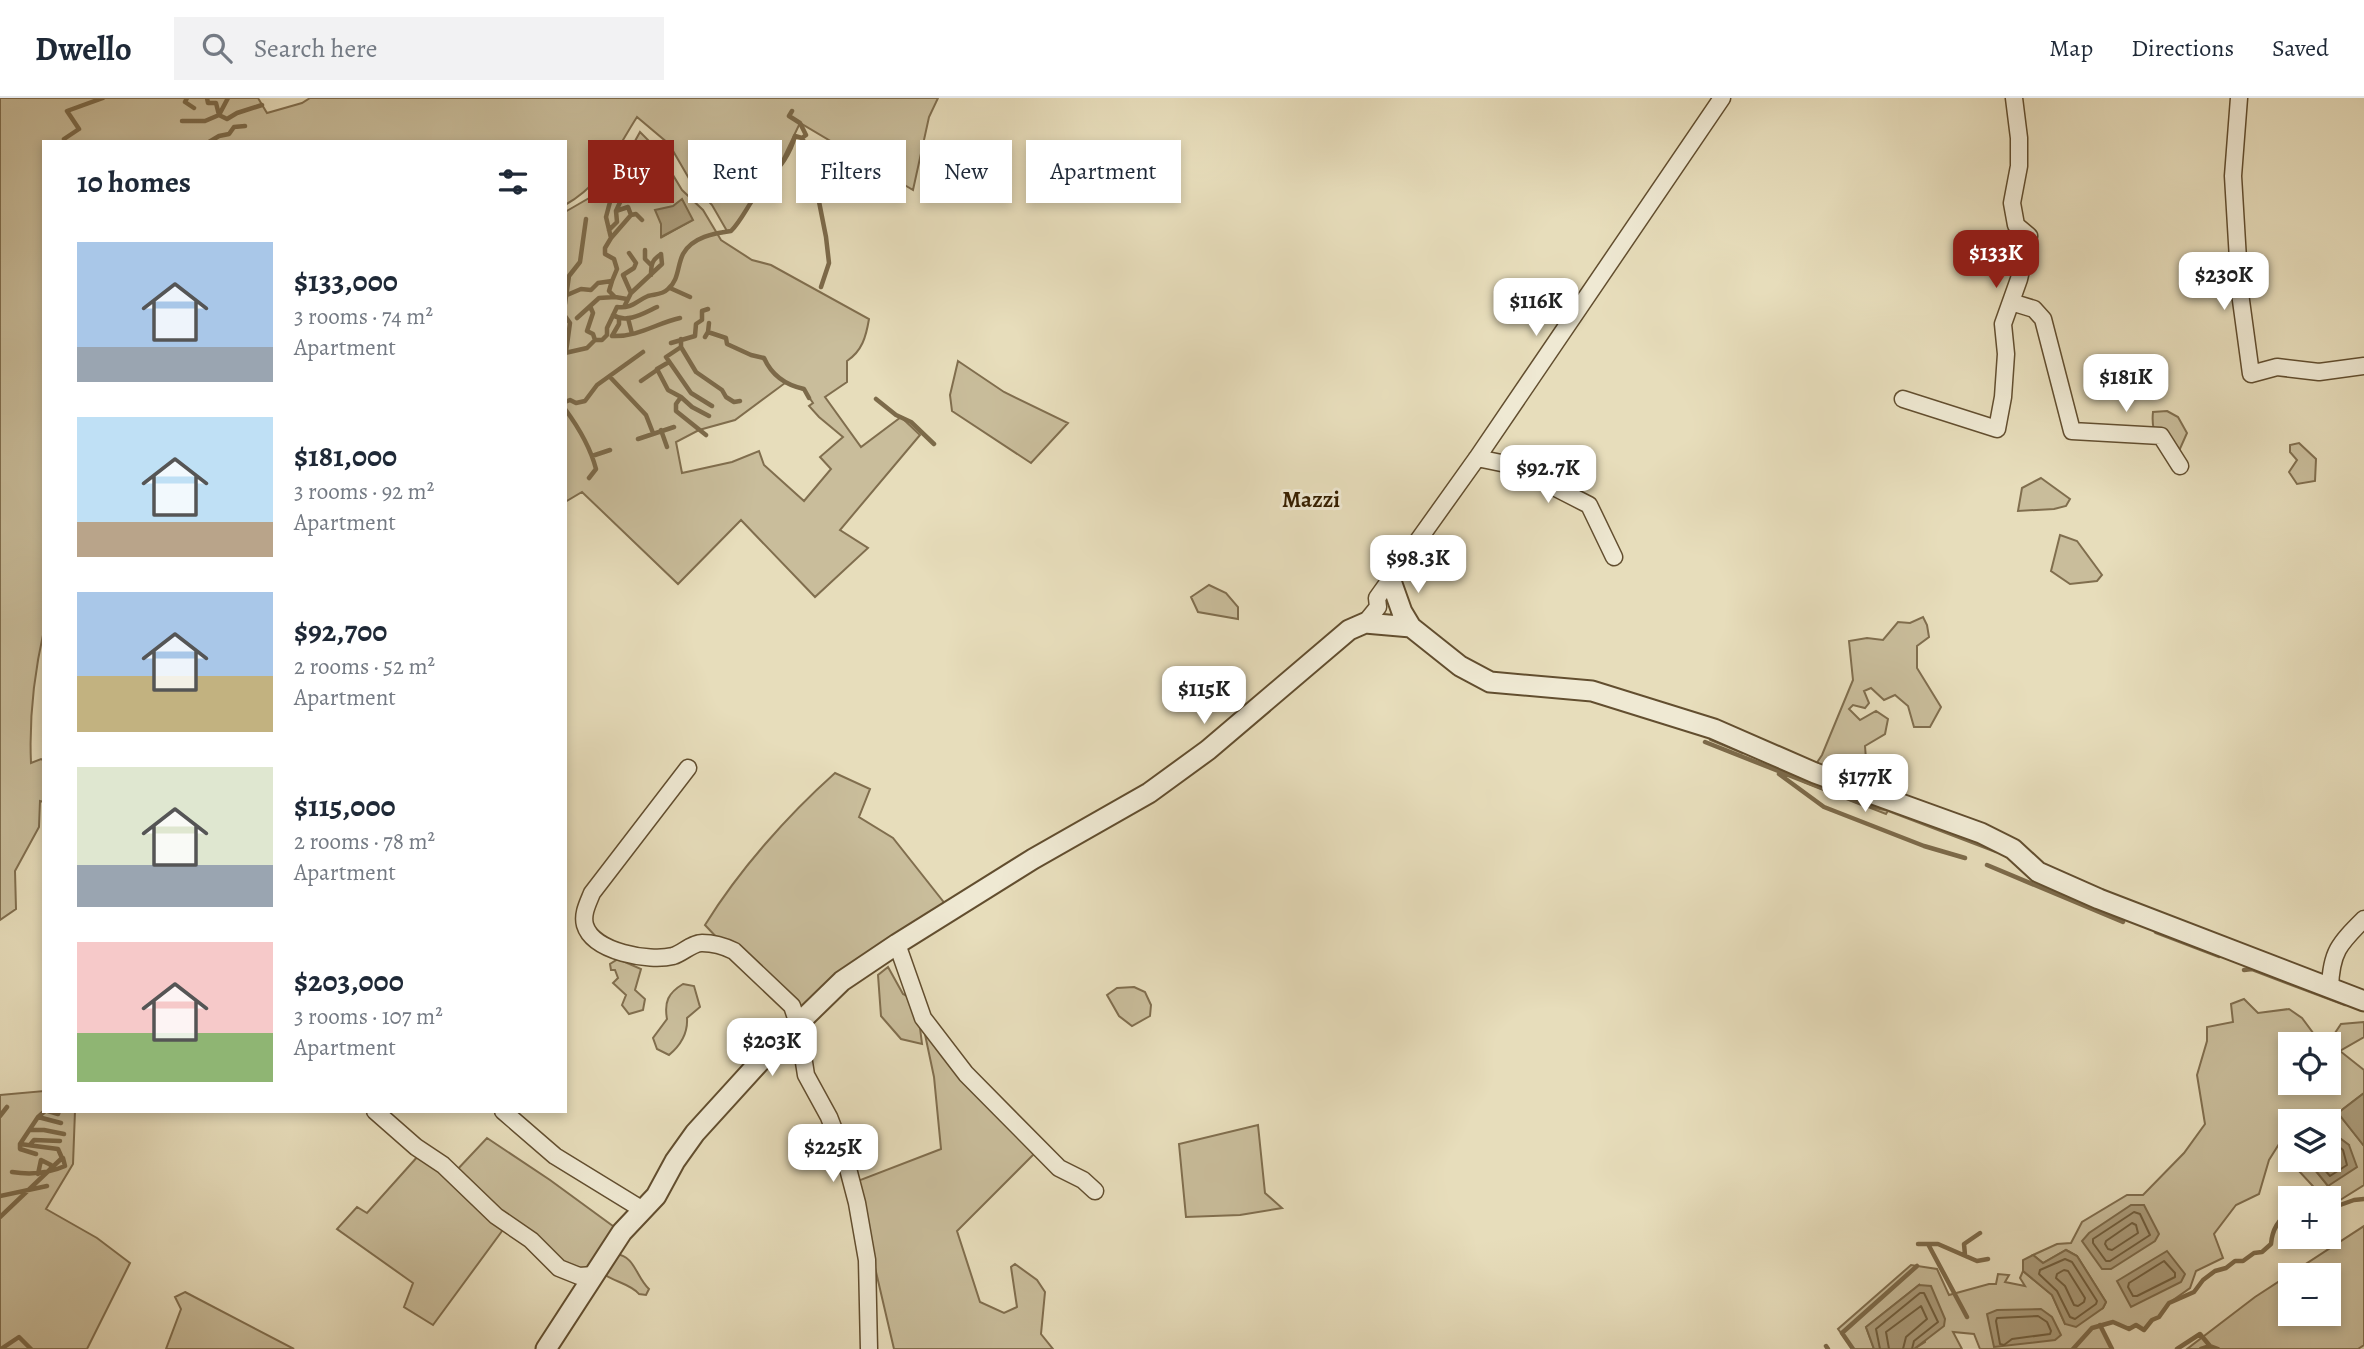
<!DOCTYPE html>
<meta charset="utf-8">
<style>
:root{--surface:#fff;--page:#f2f2f3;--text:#1f2937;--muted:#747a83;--line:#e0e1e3;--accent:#8f2418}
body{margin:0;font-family:Alegreya,serif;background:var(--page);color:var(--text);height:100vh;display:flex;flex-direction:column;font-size:26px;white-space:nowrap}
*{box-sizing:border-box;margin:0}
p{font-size:23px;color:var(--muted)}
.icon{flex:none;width:38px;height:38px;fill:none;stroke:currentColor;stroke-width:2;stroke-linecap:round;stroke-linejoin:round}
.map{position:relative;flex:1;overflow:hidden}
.sheet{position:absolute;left:42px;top:42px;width:525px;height:973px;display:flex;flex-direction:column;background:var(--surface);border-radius:0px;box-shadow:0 4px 10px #0003}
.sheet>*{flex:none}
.top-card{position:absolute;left:588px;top:42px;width:665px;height:63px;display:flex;gap:14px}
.controls{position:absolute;left:2278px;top:934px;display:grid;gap:14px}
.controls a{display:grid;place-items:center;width:63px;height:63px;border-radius:0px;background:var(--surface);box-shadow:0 4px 10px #0003;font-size:35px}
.price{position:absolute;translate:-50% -60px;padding:0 16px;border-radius:14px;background:#fff;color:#222;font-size:23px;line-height:46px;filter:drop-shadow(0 2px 4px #0008)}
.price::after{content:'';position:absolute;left:50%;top:42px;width:21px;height:16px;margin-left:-10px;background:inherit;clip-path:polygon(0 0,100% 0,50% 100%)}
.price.active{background:var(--accent);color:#fff}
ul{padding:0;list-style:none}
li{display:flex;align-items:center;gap:21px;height:175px;padding:0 35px}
li span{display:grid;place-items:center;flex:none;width:196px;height:140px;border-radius:0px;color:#555}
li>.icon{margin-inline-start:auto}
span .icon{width:84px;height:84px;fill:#fffc;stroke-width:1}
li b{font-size:30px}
h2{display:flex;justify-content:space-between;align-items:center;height:84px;padding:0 35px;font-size:30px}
.tag{padding:0 24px;border-radius:0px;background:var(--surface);box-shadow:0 4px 10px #0003;font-size:24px;line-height:63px}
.tag.active{background:var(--accent);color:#fff}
header{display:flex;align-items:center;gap:42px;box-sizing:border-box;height:98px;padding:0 35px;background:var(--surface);border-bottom:2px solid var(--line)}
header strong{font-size:33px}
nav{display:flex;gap:38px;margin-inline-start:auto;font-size:24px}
.search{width:490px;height:63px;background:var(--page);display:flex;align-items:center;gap:18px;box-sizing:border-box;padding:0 24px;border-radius:0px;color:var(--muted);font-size:26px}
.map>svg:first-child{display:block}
.green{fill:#c9bd9b;stroke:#806e4e;stroke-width:2;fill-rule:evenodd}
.water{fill:#ab9c7b;stroke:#7c6a4a;stroke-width:2}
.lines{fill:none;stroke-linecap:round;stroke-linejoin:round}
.shore{stroke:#705e3e;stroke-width:2}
.stream{stroke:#7c6a4a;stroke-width:4.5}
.minor-casing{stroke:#624e2f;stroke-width:19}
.tertiary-casing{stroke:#624e2f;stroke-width:23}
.minor{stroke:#efe9d3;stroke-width:16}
.tertiary{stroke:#efe9d3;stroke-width:19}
.labels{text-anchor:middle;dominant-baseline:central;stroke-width:6;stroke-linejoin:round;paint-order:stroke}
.quarter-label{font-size:23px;font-weight:bold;fill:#361f00;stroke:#efe9d3}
</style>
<header>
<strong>Dwello</strong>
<div class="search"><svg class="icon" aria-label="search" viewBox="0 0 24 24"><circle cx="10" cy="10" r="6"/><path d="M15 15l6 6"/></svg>Search here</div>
<nav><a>Map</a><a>Directions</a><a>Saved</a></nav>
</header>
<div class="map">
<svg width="2364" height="1251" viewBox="0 0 2364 1251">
<rect width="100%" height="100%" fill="#e7ddbb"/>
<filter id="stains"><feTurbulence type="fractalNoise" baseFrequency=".00286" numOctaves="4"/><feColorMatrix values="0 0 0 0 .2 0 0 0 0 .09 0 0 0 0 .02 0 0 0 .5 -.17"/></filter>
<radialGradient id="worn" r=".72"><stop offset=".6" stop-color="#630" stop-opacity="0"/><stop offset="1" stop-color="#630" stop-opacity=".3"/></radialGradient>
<path class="green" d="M0,0h258l9,15 35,-10 8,-5h628l-9,19 -16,73 -113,-67 -23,48 -19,22 -27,38h-4l-15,-26 -21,-23 -22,-38 -32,-27c-22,34 -34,67 -72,88v-63h-521v488c-10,44 -15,88 -13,133l10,-4 3,2v41l-4,-1 -1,26 -24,44 1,38 -16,11z
M640,34l18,18 24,40 21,20 18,30 31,20 19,5 98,54c-3,18 -7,32 -22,42v21l-22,15 36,50 40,-30 19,18 -80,95 28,18 -53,49 -74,-77 -63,64 -96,-92 -17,10v-290l31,-18 7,-8 19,11 18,-38 -10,-9zM682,102l10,20 -30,17c-1,-16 7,-29 20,-37zM785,285l19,7 9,13 -4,3 10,11 24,20 -23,20 11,12 -27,32 -40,-36 -5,-14 -27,11 -50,11 -6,-31 23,-12 36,-10z
M958,263l46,31 64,31 -37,40 -79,-52 -2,-16z
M2167,313l11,6 9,16 -12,27c-17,-7 -24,-31 -22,-48z
M2299,345l17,16 -1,22 -18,3 -8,-12 8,-12 -7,-8v-7z
M2041,380l29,21 -4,7 -12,3 -36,2 4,-23z
M2060,437l17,6 25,34 -5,6 -27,3 -19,-13z
M1209,487l17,8 12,14v12l-40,-7 -7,-15z
M1923,519l4,8 2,12 -12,9v22l24,39 -11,20h-16l-6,-21 -13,-11 -11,5 -13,-12 -7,3 5,12 -4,5 -12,-3 -4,4 11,11 16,-9 12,8 -3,15 -20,12 1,13 9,2 18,-5c16,24 6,36 -7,58l-82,-32 18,-27 31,-75 -4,-39 18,-3 16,2 15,-18 12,1z
M835,675l35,16 -11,28 34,21 53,67 -141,101 -9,1 -75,-65 -16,-17c34,-55 82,-109 130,-152z
M618,861l23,10 -6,21 10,9 -2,11 -14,4 -7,-9 4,-10 -13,-12 5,-5 -3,-8h-4l-1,-6z
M888,869l15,27 8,4 8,22 3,24 -21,-5 -20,-23 -3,-41z
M683,886l11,2 6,21 -13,11c1,15 -6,27 -18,37l-12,-6 -4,-11 14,-19c-3,-17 1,-26 16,-35z
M1134,889l11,5 6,13 -1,11 -18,10 -13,-10 -12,-21 10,-7z
M2244,901l14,14 31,-4 13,9 20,27h-31v38h38v-38h-2l14,-21 23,-2v15l-24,14 24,19v23l-26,20 26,33v39l-27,17 -15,-6 -37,-40 -6,-12 -10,16 -10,34 -23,11 -22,29 9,24 -27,13 -6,17 -21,15 -10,14 -7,3 -8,10 -8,-4 -7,3 -16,-7 -13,3 12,24h-132l-6,-15 -21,-2 9,17h-48l11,-7 -6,-57 -53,42 8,22h-21l-15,-20 73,-64 26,4 12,26 40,-11h7l2,-10 11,1 -4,7 20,4 -5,-8 3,-7 29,24 13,29 38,-16 3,-6 -29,-46 -11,-6 -23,13 -10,-8 24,-11 14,-1 11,-21 45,-27h16l41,-42 21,-29 -8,-49 10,-34v-14l26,-5 -2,-18zM2291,1024h38v8l20,15 -21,41 -21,-26h-16z
M923,927l113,127 -79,79 23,71 24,11 13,-6 -6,-40 4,-3 22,16 8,12 -4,42 12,15h-159l-39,-167 86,-33 -7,-72z
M44,993v20h31l-2,53 -27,45 51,29 33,25 -43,86h-87v-254z
M1258,1027l7,68 17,15 -42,7 -54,2 -7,-73z
M487,1040l63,42 67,49 -25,41 -9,3 -21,-9 -107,-92z
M419,1057l86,72 -72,98 -29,-18 9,-24 -76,-54 20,-22 10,6z
M2364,1128v119l-6,4h-171l68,-52zM2291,1178h38v38h-38z
M616,1156c19,2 20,23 33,35l-3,6 -7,-1c-8,-10 -25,-12 -37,-21z
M185,1194l109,57h-128l15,-40 -6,-12z"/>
<path class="water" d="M682,101l11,21 -32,17v-13l-6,-14 18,-4z
M2364,995v53l-26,-33z
M2329,1032l20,15 8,22 -29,19 -21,-26h22z
M2131,1107h13l15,29 -4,7 -44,28h-9l-20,-28 7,-8z
M2066,1152l11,6 29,46 -3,6 -27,19 -11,-3 -13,-29 -29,-24v-11l10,-5 10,8z
M2167,1153l18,23 -4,8 -50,25 -14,-26z
M1919,1187l12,1 14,33 -1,7 -30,23h-40l-8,-22z
M2041,1211l11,8 9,18 -6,5 -61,7 -7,-33 10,-4z"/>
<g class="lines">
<path class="shore" d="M2316,1062l14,16 17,-11 -4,-15 -14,-11
M2134,1114l6,2 10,21 -40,26h-4l-13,-18v-4z
M2132,1125l4,2 2,8 -26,17 -4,-1 -3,-5 1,-3z
M2065,1161l7,3 25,39 -1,3 -21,15 -5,-2 -13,-26 -18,-17 1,-4z
M2164,1163l11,12v4l-38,19h-4l-5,-9 1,-4z
M2064,1172l4,1 17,27 -1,4 -6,4 -4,-1 -9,-19 -9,-8 1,-4z
M2038,1218l9,6 4,9 -1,3 -38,5 -8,6 -4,-1 -4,-23 1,-3z
M1880,1251l-4,-20 44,-36h4l14,29 -24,19 -2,8
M1889,1251l-3,-17 35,-26 6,13 -21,18 -3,12"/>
<path class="stream" d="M187,0l-2,4 9,6
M207,0l1,5h8l3,12
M219,17l9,-17
M182,23h23l14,-6 8,4 10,-6 25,-8
M802,40l7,13 17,86 3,26 -8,24
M64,41l15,-10 -12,-18 36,-13
M209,44l10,-6 10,-2 5,-7 11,-1
M616,113l12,-4 3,8
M609,132l8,-8 -1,-11 6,-13
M611,140l20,-23 5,-1 6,6
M645,152v9l6,6
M629,155l7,10 -2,5 -11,7 8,18
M651,177c0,-11 1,-15 10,-21
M612,183l-3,10 6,6 12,2
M670,190l20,9
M567,197l14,-6 10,1 7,-7 14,-2 5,-12 -3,-10 -9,-5v-6l6,-10 -5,-21 4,-15
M565,206l4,-28 11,-14 6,-43
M590,208l3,7 -6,18 6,3 2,6
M624,209l7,-14 31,-29 -1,-10
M613,217c14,9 31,-2 44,-8
M565,218l5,7 -4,29
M577,220l22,-20 16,-1
M628,220l4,16
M708,234l18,6 1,6 24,11 13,3c8,18 21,27 40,31l5,9
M612,238l7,-12v-6
M613,238c25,1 44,-13 67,-18
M705,239l3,-5 1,-9
M681,241v8l15,25 26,18 4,7 8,5 6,-1
M671,245l24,-7 1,-12 6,-4v-9l6,-2
M681,249l-15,10 25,36 21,13
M565,255l22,-5 8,-8h7l5,-5v-7l10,-21c15,2 19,-6 31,-11 7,-2 14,-1 20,-7 11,-9 9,-23 15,-35 9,-17 32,-21 48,-23 10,-10 16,-24 25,-36 16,-21 32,-33 39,-59l7,2 4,-3 -6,-12 -11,-7 3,-5
M669,264l-12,7 11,21 13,7 11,10 17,9
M610,279l36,38 7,18
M641,283l16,-11
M681,299l-5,7v7l30,24
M876,301l20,16 15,7 23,22
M565,304l5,-2 6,3 9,-2 12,-16 46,-33
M565,311c14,19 25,37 31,60l-7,9
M661,332l6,17
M638,341l36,-12
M592,358l18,-6
M1711,641l32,13
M1705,644l157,62 24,5 110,42
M1779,676l45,33 100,39 41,12
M1987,767l136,57
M2156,834l63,24
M2244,872l8,-1 93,35
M48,1013l10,3 1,-3
M0,1018l7,-9
M38,1019l23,6
M30,1032h14l20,4
M30,1047l4,-5 26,1
M36,1056l-16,-5v-5l18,-27 7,-6
M12,1074c19,3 35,2 53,-6l-2,-8
M38,1076l3,-14 10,5v3
M0,1098l47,-10
M2329,1111l25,-9 10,-1
M0,1119l62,-59 -4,-9 -38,-5
M1918,1146h20l39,17 11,-2
M1928,1146l39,73
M1965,1157l-1,-11 16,-11
M2100,1227l12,24
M1826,1248l2,3
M1,1251l18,-12 12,12
M1853,1251l-11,-16 75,-67
M2073,1251l19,-21 21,-6 16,7 7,-4 8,5 8,-10 7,-3 10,-14 25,-11 9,-12 12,-9 11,-3 9,-7h8l11,-8 8,-1 9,-8c1,-13 7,-26 20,-31
M2177,1251l23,-15 10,12 8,3
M2201,1251l9,-3"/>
<defs>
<path id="minor" d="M2239,0l-6,78 7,117 11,81 26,-7 42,5 45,-6
M2011,204l23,7 9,10 29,112 89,5 19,30
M1903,301l94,30 6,-32 3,-43 -3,-30 16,-45 10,-43 -13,-11 -4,-22 7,-37v-28l-5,-40
M1477,360l34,7 78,40 25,52
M1365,525l13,-16 -1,-9 100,-140 245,-360
M688,670l-96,125c-4,10 -10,21 -7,32 8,27 64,37 88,31 10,-3 19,-13 29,-13 11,0 22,3 32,8l58,55 6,18 8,51 23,42 17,44 11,42 10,57 2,89
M897,846l26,74 43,56 93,94 24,12 12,11
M2330,890c1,-36 9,-44 34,-69
M375,1013l41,36 27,18 53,51 35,24 28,28 20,8 15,-1
M503,1013l52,45 88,54"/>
<path id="tertiary" d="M1391,483l11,31 9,15
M546,1251l76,-117 34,-36 19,-35 20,-28 71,-78 76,-74 55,-37 136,-85 116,-66 59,-43 141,-120 16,-7 46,4 49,39 30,16 102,9 122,38 101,44 166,60 32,16 25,23 61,27 265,102"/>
</defs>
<use href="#minor" class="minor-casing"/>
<use href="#tertiary" class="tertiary-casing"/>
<use href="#minor" class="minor"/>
<use href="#tertiary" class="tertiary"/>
</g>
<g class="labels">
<g class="quarter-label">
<text x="1311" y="401">Mazzi</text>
</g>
</g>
<rect width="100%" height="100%" filter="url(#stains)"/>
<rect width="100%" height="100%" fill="url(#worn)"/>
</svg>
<div class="controls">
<a><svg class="icon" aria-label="locate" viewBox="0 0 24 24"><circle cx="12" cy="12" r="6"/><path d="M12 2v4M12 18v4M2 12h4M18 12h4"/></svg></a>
<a><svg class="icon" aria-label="layers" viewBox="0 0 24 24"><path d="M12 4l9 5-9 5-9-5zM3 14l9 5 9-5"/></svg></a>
<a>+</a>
<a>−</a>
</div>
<b class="price active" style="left:1996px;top:192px">$133K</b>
<b class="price" style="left:2224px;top:214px">$230K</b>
<b class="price" style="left:1536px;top:240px">$116K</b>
<b class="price" style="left:2126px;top:316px">$181K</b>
<b class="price" style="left:1548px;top:407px">$92.7K</b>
<b class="price" style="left:1418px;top:497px">$98.3K</b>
<b class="price" style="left:1204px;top:628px">$115K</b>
<b class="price" style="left:1865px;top:716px">$177K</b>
<b class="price" style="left:772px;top:980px">$203K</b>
<b class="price" style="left:833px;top:1086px">$225K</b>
<div class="top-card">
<a class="tag active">Buy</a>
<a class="tag">Rent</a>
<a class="tag">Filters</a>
<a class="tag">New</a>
<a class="tag">Apartment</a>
</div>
<section class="sheet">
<h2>10 homes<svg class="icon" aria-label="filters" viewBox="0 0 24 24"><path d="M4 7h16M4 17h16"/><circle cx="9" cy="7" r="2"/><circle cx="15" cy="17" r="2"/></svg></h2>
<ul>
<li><span style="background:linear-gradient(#a9c7e8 75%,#9aa5b1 0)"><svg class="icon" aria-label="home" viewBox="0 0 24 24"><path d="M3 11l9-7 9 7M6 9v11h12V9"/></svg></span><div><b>$133,000</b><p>3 rooms · 74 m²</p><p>Apartment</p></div></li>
<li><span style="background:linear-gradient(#bfe0f5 75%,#b9a48a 0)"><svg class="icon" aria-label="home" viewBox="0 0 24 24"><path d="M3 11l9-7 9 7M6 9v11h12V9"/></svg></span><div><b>$181,000</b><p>3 rooms · 92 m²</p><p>Apartment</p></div></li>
<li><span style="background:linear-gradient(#a9c7e8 60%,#c2b280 0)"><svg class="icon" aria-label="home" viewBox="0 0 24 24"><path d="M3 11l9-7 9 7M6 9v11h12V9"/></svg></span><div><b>$92,700</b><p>2 rooms · 52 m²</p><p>Apartment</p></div></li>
<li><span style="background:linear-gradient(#dfe7d0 70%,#9aa5b1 0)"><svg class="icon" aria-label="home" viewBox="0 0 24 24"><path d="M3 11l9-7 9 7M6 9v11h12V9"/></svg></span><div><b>$115,000</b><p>2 rooms · 78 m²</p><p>Apartment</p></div></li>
<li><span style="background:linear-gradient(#f6c9c9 65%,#8fb573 0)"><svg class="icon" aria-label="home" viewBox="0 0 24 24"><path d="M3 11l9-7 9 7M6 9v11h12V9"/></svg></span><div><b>$203,000</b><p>3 rooms · 107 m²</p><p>Apartment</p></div></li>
</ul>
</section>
</div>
